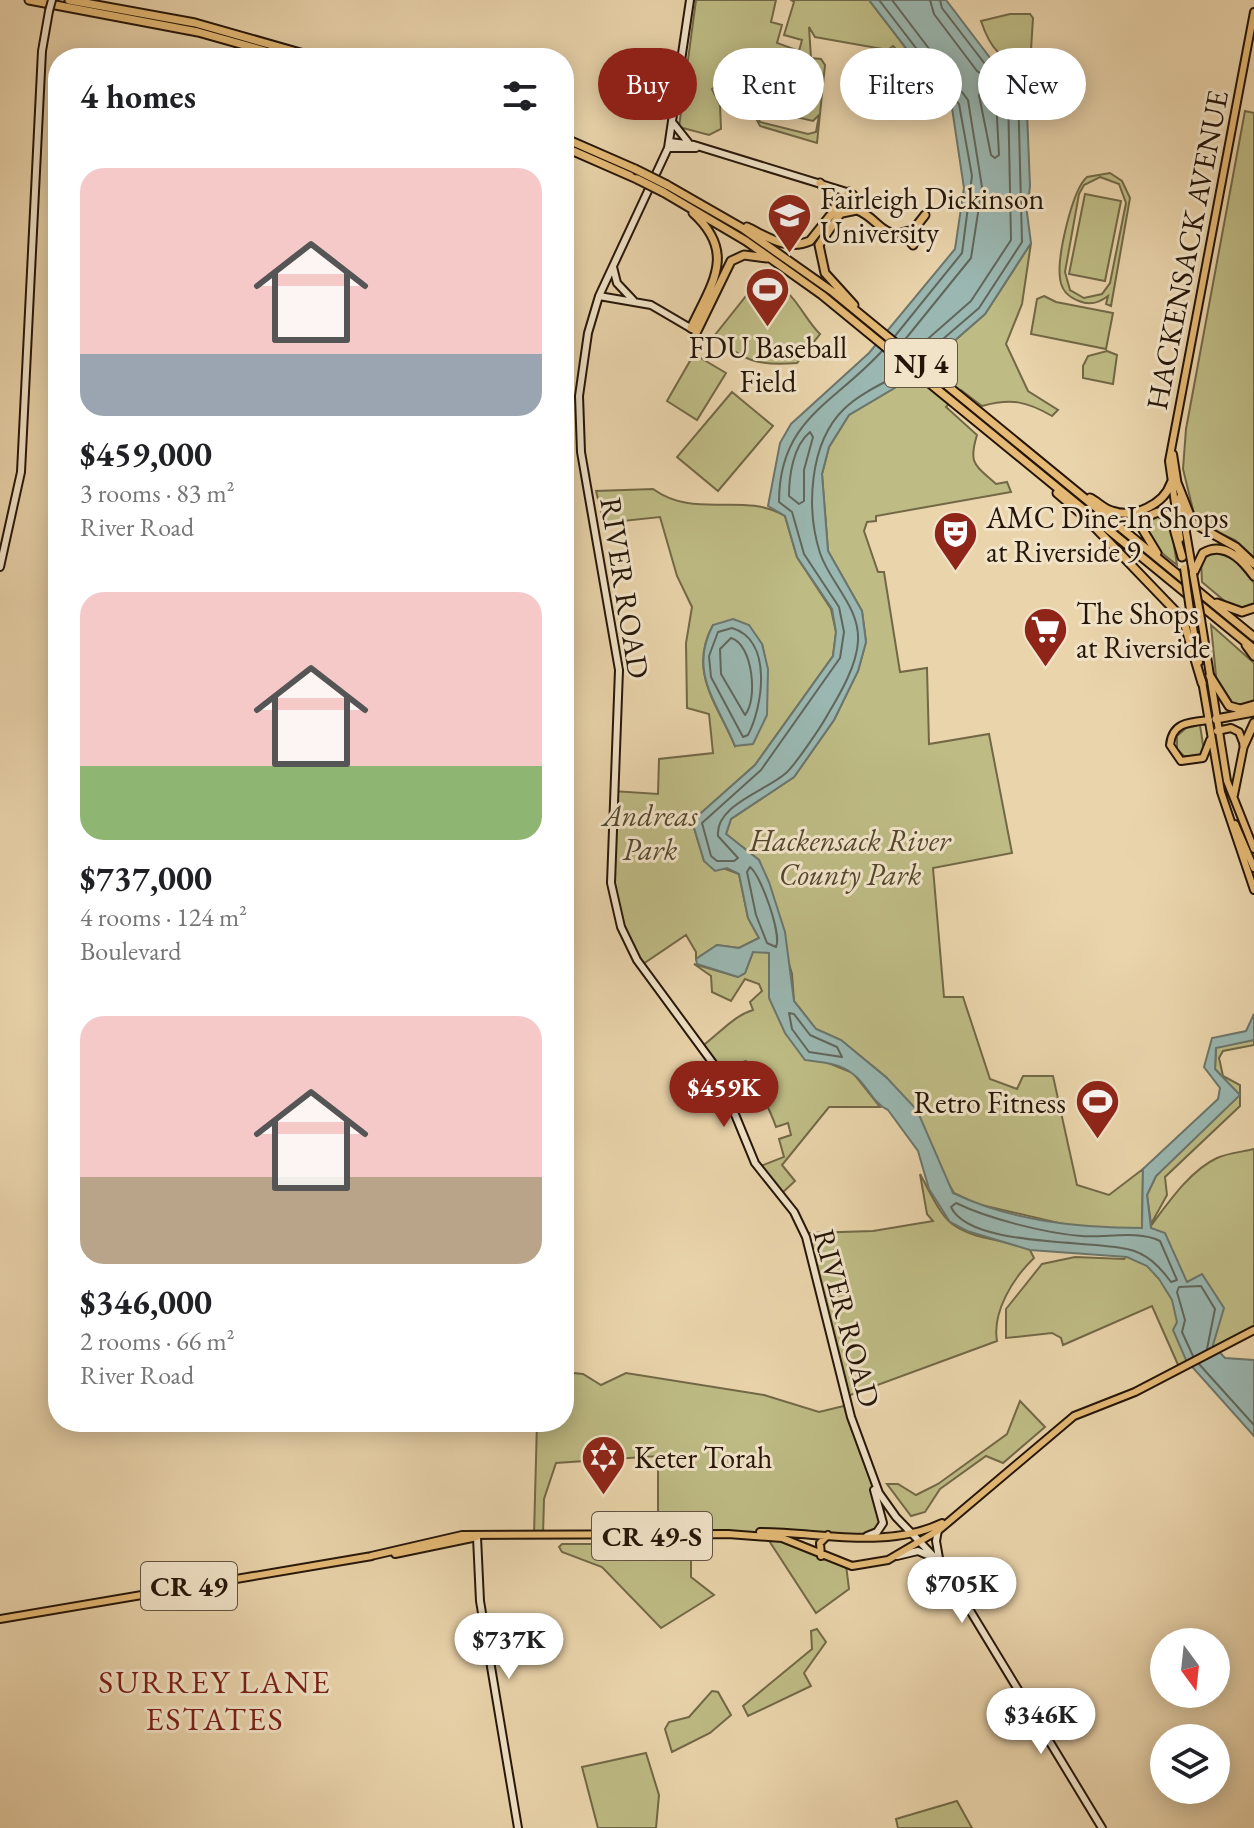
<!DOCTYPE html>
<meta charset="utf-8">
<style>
:root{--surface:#fff;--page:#f2f2f2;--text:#202124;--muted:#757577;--accent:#8f2418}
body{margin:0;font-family:"EB Garamond",serif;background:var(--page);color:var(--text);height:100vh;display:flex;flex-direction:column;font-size:30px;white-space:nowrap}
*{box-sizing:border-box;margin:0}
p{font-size:26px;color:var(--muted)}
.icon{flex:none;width:44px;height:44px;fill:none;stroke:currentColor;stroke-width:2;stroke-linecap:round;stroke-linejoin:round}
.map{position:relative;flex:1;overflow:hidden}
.drawer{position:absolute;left:48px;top:48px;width:526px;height:1384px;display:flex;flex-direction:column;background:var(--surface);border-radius:32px;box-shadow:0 4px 20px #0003}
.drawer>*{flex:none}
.guide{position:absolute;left:598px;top:48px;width:536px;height:72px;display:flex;gap:16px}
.needle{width:52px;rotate:165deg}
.tools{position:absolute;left:1150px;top:1628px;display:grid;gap:16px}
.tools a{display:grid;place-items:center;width:80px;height:80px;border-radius:50%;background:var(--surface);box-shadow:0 4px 20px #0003;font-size:40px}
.price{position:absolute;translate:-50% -68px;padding:0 18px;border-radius:28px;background:#fff;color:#222;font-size:26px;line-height:52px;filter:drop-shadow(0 2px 4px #0008)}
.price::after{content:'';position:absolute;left:50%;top:48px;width:24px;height:18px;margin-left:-12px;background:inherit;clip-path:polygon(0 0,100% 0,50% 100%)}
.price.active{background:var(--accent);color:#fff}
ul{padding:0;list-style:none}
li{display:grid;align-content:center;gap:16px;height:424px;padding:0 32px}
li span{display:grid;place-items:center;height:248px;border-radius:24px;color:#555}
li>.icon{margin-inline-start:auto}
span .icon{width:144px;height:144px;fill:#fffc;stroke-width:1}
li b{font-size:34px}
h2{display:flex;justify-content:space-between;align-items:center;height:96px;padding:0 32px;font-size:34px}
.pill{padding:0 28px;border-radius:36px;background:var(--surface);box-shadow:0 4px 20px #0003;font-size:28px;line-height:72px}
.pill.active{background:var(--accent);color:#fff}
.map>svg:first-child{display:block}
.green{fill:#bebb84;stroke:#726846;stroke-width:2;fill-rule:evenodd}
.water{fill:#9ab7b1;stroke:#6b766d;stroke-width:2}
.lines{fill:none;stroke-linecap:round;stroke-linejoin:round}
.shore{stroke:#60665c;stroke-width:2}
.secondary-casing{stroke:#251508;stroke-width:10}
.primary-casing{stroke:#251508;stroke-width:10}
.highway-casing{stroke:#251508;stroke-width:11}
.secondary{stroke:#f1e3c8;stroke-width:6}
.primary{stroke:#e5ba76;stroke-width:6}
.highway{stroke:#e5ba76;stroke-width:7}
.secondary-bridge-casing{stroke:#251508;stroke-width:10;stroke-linecap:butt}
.primary-bridge-casing{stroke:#251508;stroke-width:10;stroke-linecap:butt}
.highway-bridge-casing{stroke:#251508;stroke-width:11;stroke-linecap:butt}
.secondary-bridge{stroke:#f1e3c8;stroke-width:6}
.primary-bridge{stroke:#e5ba76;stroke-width:6}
.highway-bridge{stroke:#e5ba76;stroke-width:7}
.labels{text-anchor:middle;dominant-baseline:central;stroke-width:6;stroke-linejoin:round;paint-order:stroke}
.shield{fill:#f1e3c8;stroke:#625342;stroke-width:2}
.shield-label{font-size:28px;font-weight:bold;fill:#251508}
.poi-label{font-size:30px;fill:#251508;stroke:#f1e3c8;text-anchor:start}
.street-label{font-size:30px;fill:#251508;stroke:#f1e3c8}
.park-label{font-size:30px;font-style:italic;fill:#53472d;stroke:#f1e3c8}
.neighbourhood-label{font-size:32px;letter-spacing:2px;fill:#7a1f14;stroke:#f1e3c8}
</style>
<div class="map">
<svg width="1254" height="1828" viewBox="0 0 1254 1828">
<rect width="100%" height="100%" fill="#ead4ab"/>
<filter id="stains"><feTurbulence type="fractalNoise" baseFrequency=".0025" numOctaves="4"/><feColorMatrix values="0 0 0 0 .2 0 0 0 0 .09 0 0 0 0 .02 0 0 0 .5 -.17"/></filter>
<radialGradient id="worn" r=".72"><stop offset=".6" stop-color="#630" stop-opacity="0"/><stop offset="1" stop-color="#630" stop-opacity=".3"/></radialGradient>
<path class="green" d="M696,0h80l-5,22 11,3 -5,18 22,8 3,-11 -18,-5 10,-33 -3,-2h78l36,47 -3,8 -9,-9 -5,4 -73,-13 -6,-10 2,31 10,1 4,6 -8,78 -57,-17 -25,-47 -6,-2 -17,12 8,16 1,24 -12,6 -30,-8zM759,81l15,31 39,9 6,-6 -3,17 -8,2 -48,-12 -15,-39z
M1010,14h20l3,4 -3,48c-29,-4 -40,-18 -49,-45z
M1245,111l9,2v444l-19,-17 -39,-18 -13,-53 3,-40z
M1110,173l12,8 8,17 -19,108 -5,-2 2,-8c-9,7 -18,10 -29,5 -11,-4 -18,-12 -19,-23 -3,-21 12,-88 27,-101zM1100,177l19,7 7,19 -16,80 -8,11 -18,4 -14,-8 -5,-18 14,-78 5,-9z
M1085,194l36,7 -16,80 -36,-7z
M1031,243l-9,61 -16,40 22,47 30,19 -6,6c-26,-15 -41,-18 -70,-10l-21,-16 -15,17 31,28c-9,29 -2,30 19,49l11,-2 4,10 -135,24v5l-9,1 -3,9 14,41h6l16,100 27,-4 2,76 60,-10 23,119 -79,15 11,129h19l27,82 27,10 6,-13h30l24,109 32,10 34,-26 -1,59h-62l-103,-24 -23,-11 -67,-115 -46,-38 -25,-11 -22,-28 -2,-27 -33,-114 -33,-26 5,-15 63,-42 40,-57 24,-49 8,-29 -4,-31 -34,-60 -6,-77 7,-27 20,-32 64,-38 72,-63z
M773,284c22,7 31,35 47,50l-23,29c-37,3 -55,-1 -82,-28l39,-49z
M1044,296l12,6 57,11 -7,36 -75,-15 6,-35z
M1107,351l10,4 -4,29 -30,-6v-12l5,-10z
M694,354l32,19 -29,47 -30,-19z
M732,392l41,34 -55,65 -41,-34z
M653,489c43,31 90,2 132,27l12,41 34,52 5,23 -3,24 -78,109 -63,56 12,40 35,13 9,44 11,20 -20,10 -22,-3 -21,14v-7l-10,-17 -46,31c-34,-61 -27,-109 -27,-175l45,3 1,-35 54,-6 -4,-39 -22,-6 -1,-65 6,-36 -15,-31 -17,-59 -56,6 -8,-32zM713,625l49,19c13,55 0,57 -27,102 -19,-44 -47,-75 -22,-121z
M1159,516l12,10 6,39c-14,-11 -35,-24 -27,-44z
M1215,552l19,7 20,24v20l-8,6 -13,-1 -31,-26 -1,-22z
M1211,625l43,38v38l-11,4 -12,-2 -14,-17z
M1200,725l4,26 -5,5h-15l-7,-7v-13l9,-8z
M761,950l8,3 1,33 58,77 25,10 27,34h-51l-47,58 13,16 -15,14 -22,-28 26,-10 -5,-18 12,-4 -3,-12 -12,4c-8,-24 -21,-42 -30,-66l-29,9 -16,-23c17,-12 32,-31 52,-37l-3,-8 12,-11 -3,-7 -14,-5 -14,22 -19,-9 -1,-16 -17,-12 44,13 7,-4 8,-21z
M1254,1040v5l-31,6 -4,7 4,18 17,9v21l-75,71 2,18 -16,29 -4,-29 9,-19 83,-81 -24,-26 1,-22z
M1254,1149v178l-75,40 -27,-61 -89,39 -2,-7 -9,-5 -46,5v-29l36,-45 33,-7 49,2c29,-30 56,-84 93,-101 11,-5 25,-6 37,-9z
M920,1174c8,14 18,38 31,49 21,17 55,16 79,27l4,8c-21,20 -42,54 -37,83l-152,56 -36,-164 64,-2 60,-10 -6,-7z
M564,1372l19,2 18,11 25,-12 138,22 55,17 29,-7 35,112 -10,18 -113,-3 -102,4v-80l-102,7 -12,36 -1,36h-9l3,-113h27z
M1020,1401l25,26 -42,36 -17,-7 -46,33 -15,23 -14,4 -24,-32h11l18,11 22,-11 69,-50z
M766,1536l16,2 64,27 3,24 -33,24z
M562,1544h129v33l23,18 -53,33 -59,-61 -40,-15 -3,-5z
M817,1629l9,13 -22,31 7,13 -63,30 -5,-10 69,-57 -1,-18z
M712,1691l6,1 13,23 -21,18 -38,19 -7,-23 4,-7 20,-5z
M646,1753l13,42 -3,33h-58l-16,-61z
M957,1801l15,27h-74l-2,-9z"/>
<path class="water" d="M869,0h77l45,59 31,20 4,9 4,98 -3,27 4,30 -46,71 -72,63 -64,38 -20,32 -7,27 6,77 34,60 4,31 -8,29 -24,49 -40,57 -63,42 -5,15 33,26 10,22 16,50 9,69 22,28 25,11 46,38 30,32 36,83c59,28 125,35 189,35l1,-59 75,-70 2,-11 -16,-21 8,-29 34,-7 8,-17v26l-38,8 -1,21 25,26 -84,81 -9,19 4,33 14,5 22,49 15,-8 22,34 -11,37 12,13 29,2v76l-68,-76 -13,-30 4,-8 -5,-22 -13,-21 -12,-13 -20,-9 -97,-7 -63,-19 -17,-9 -21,-33 -11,-38 -30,-41c-16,-7 -21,-26 -35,-36 -13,-11 -33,-12 -48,-14l-20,-27 -16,-35v-45l-16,-1 -8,21 -7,4 -41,-13 -1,-5 21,-14 22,3 20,-10 -11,-20 -9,-44 -12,-6 -12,3 -11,-10 -12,-40 63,-56 78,-109 3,-24 -4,-23 -35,-52 -12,-41 -17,-10 12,-63 11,-19 78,-71 86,-104 9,-61 -12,-80z
M733,619l16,6 13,19 6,25 -1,46 -14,29 -18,2c-18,-44 -47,-74 -22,-121z"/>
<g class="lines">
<path class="shore" d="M879,0l80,104 13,72 -10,77 -67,83
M892,0l76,100 14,87 -11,71 -68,84
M982,90l14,9 3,56 -4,3 -4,-3 -12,-60z
M882,351c-48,53 -103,68 -103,151l13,10 12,42 35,53 5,25 -4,26 -79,112 -59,53 9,33 6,5h17l4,-3 -20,-22c-3,-31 48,-45 68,-63 9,-8 35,-46 42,-59 12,-20 29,-49 30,-73 2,-34 -28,-58 -38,-88 -14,-44 -11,-110 24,-144 16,-16 42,-27 62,-38
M914,351l57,-50 40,-61 -3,-148 -31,-21 -43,-57 -4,-14
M922,357l57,-49 43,-66 -4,-153 -33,-25 -43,-56 -2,-8
M810,432l3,5 -9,33v31l-5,3 -10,-8c0,-20 4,-50 21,-64z
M732,628c41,12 31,78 16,107l-5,2 -32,-60 -2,-21 9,-24z
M731,638c22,6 27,62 14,77l-24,-41 -1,-25z
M750,867c11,8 32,68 26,80l-9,-4 -11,-28 -9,-43z
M789,1013l5,1 16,21 27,12 5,10 -33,-5 -17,-23z
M956,1203c33,16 89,30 125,33 25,2 57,-6 79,5l17,39 -6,2c-11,-15 -24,-29 -44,-33 -37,-9 -158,-2 -176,-42z
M1193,1356l-11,-24 3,-12 -8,-28 2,-5 22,-1 14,23 -8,40
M1199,1364l55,61"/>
<defs>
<path id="secondary" d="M690,0l-22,148 -69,148 -11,37 -9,63 2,56 38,218 -8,213 10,44 16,33 78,106 40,97 39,49 12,25 45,180 28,76 17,24 47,49 159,262
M673,123l15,19
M670,142l24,3 156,48
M668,148h28
M613,267l4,16 16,17
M599,296l52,9 41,24
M0,567l21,-95 21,-421 7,-40
M938,1530l-2,11 3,17
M867,1536l10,-4 6,-9 -9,-33
M477,1537l3,64 38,227
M897,1556l21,-5 16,7"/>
<path id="primary" d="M1173,454l5,32
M1180,497l13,76
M1180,539l-11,-78 85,-449
M1190,610l9,52
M1201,619l26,162 27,68
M1202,681l19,111 33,98
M1209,720c-19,2 -37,2 -39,25l11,16 22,-3 7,-18
M1217,731l14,-3 8,4 5,13 -10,50
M1235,824l19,44
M760,1532c61,0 125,18 182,-9
M728,1534l54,4 70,28 36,-6 51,-30 135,-114 61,-24 119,-62
M395,1554l82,-17
M371,1556l91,-21 267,-1
M821,1556l-1,-13 8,-8
M0,1619l372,-63"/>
<path id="highway" d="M29,0l169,32 92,26
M69,0l126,23 123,35
M564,138l71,31
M564,147l73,32
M820,183l15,16v11
M667,185l75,43 91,64 421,345
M663,192l83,49 76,54 432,354
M853,195l-34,50 6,28 29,32
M842,213l15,-3c24,9 24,33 57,19l11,-14
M747,227c21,10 40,24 63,14l39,-49
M904,233l9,12
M691,328c21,-45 46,-75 2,-115
M696,333l35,-72 13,-6 23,3
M1178,485l15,38 43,24 18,17
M1057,493l28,24 98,102 19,64
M1090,498c8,4 14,11 22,13 22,8 52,-7 59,-28
M1157,553l-14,-23 3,-13 12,-5 13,6 11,39
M1193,574l10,-21c21,-12 39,6 51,23
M1217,603l25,9 12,-4
M1246,645l8,11
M1210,676l19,30 11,3 14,-4
M1216,719l38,-7
M1244,745l10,-22"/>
</defs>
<use href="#secondary" class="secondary-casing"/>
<use href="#primary" class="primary-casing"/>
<use href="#highway" class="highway-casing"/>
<use href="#secondary" class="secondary"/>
<use href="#primary" class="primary"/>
<use href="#highway" class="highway"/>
<defs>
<path id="secondary-bridge" d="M49,11l3,-11"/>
<path id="primary-bridge" d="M1184,568l6,42
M1193,574l8,45"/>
<path id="highway-bridge" d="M635,169l32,16
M637,179l26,13"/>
</defs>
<use href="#secondary-bridge" class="secondary-bridge-casing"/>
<use href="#primary-bridge" class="primary-bridge-casing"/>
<use href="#highway-bridge" class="highway-bridge-casing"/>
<use href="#secondary-bridge" class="secondary-bridge"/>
<use href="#primary-bridge" class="primary-bridge"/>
<use href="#highway-bridge" class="highway-bridge"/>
</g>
<defs>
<symbol id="university-pin" viewBox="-11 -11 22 30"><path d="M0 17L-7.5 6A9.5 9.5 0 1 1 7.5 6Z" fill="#8f2418" stroke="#f1e3c8"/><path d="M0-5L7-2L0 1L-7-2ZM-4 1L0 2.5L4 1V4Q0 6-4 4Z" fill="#fff"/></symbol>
<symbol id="stadium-pin" viewBox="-11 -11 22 30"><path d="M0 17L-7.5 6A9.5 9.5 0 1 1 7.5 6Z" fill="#8f2418" stroke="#f1e3c8"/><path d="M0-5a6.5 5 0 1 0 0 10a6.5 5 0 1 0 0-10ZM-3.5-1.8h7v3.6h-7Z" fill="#fff"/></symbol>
<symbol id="theatre-pin" viewBox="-11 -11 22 30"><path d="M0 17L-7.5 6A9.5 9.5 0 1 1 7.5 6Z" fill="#8f2418" stroke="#f1e3c8"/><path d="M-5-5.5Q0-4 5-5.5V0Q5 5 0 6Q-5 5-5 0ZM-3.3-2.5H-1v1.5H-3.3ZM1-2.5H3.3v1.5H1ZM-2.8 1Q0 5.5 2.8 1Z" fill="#fff"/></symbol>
<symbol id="supermarket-pin" viewBox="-11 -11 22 30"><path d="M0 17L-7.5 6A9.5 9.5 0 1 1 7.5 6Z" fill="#8f2418" stroke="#f1e3c8"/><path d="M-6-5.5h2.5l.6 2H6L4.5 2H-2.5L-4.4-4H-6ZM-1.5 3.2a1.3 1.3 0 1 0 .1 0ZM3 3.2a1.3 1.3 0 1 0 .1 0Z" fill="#fff"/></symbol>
<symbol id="synagogue-pin" viewBox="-11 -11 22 30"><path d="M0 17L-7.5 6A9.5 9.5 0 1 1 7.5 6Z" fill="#8f2418" stroke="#f1e3c8"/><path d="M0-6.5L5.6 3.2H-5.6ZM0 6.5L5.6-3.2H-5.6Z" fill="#fff"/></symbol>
</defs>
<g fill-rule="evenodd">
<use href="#university-pin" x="764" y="190" width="51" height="69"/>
<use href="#stadium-pin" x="742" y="264" width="51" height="69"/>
<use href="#theatre-pin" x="930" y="508" width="51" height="69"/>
<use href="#supermarket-pin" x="1020" y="604" width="51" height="69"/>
<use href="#stadium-pin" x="1072" y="1076" width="51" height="69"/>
<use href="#synagogue-pin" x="578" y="1432" width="51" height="69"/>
</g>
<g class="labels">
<g class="shield">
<rect x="885" y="339" width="72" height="48" rx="6"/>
<rect x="592" y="1512" width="120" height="48" rx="6"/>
<rect x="141" y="1562" width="96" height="48" rx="6"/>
</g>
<g class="shield-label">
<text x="921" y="363">NJ 4</text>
<text x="652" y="1536">CR 49-S</text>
<text x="189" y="1586">CR 49</text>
</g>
<g class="poi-label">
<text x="820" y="198">Fairleigh Dickinson<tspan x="820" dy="34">University</tspan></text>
<text x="768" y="347" text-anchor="middle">FDU Baseball<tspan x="768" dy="34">Field</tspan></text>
<text x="986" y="517">AMC Dine-In Shops<tspan x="986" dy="34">at Riverside 9</tspan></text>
<text x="1076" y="613">The Shops<tspan x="1076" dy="34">at Riverside</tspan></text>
<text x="1066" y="1102" text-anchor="end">Retro Fitness</text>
<text x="634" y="1457">Keter Torah</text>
</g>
<g class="street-label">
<text transform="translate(1187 250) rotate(-79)">HACKENSACK AVENUE</text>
<text transform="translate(625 588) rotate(81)">RIVER ROAD</text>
<text transform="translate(847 1318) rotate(75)">RIVER ROAD</text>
</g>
<g class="park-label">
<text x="650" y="815">Andreas<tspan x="650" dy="34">Park</tspan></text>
<text x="850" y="840">Hackensack River<tspan x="850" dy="34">County Park</tspan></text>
</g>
<g class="neighbourhood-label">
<text x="215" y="1682">SURREY LANE<tspan x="215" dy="37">ESTATES</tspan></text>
</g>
</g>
<rect width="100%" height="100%" filter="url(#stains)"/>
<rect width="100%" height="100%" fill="url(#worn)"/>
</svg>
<div class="tools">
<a><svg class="needle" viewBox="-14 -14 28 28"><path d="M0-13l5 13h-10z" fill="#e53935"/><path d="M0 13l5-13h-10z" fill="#757577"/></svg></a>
<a><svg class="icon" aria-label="layers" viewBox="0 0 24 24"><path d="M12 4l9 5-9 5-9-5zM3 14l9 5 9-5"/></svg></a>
</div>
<b class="price active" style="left:724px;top:1129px">$459K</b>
<b class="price" style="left:962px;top:1625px">$705K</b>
<b class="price" style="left:509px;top:1681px">$737K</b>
<b class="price" style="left:1041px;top:1756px">$346K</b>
<div class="guide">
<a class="pill active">Buy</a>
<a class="pill">Rent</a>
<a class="pill">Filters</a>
<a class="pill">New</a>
</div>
<section class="drawer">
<h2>4 homes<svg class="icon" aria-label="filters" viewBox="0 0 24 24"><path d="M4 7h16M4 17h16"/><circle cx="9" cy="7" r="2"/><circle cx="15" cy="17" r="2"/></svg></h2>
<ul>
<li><span style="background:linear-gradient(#f6c9c9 75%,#9aa5b1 0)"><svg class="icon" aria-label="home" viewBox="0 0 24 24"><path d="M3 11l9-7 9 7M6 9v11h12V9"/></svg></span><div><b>$459,000</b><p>3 rooms · 83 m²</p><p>River Road</p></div></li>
<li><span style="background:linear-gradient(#f6c9c9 70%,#8fb573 0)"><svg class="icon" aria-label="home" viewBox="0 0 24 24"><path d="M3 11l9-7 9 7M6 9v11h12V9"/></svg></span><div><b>$737,000</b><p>4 rooms · 124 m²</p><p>Boulevard</p></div></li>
<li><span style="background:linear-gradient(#f6c9c9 65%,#b9a48a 0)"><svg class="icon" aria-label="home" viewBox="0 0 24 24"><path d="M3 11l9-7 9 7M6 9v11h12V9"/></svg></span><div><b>$346,000</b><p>2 rooms · 66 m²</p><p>River Road</p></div></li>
</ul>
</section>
</div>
